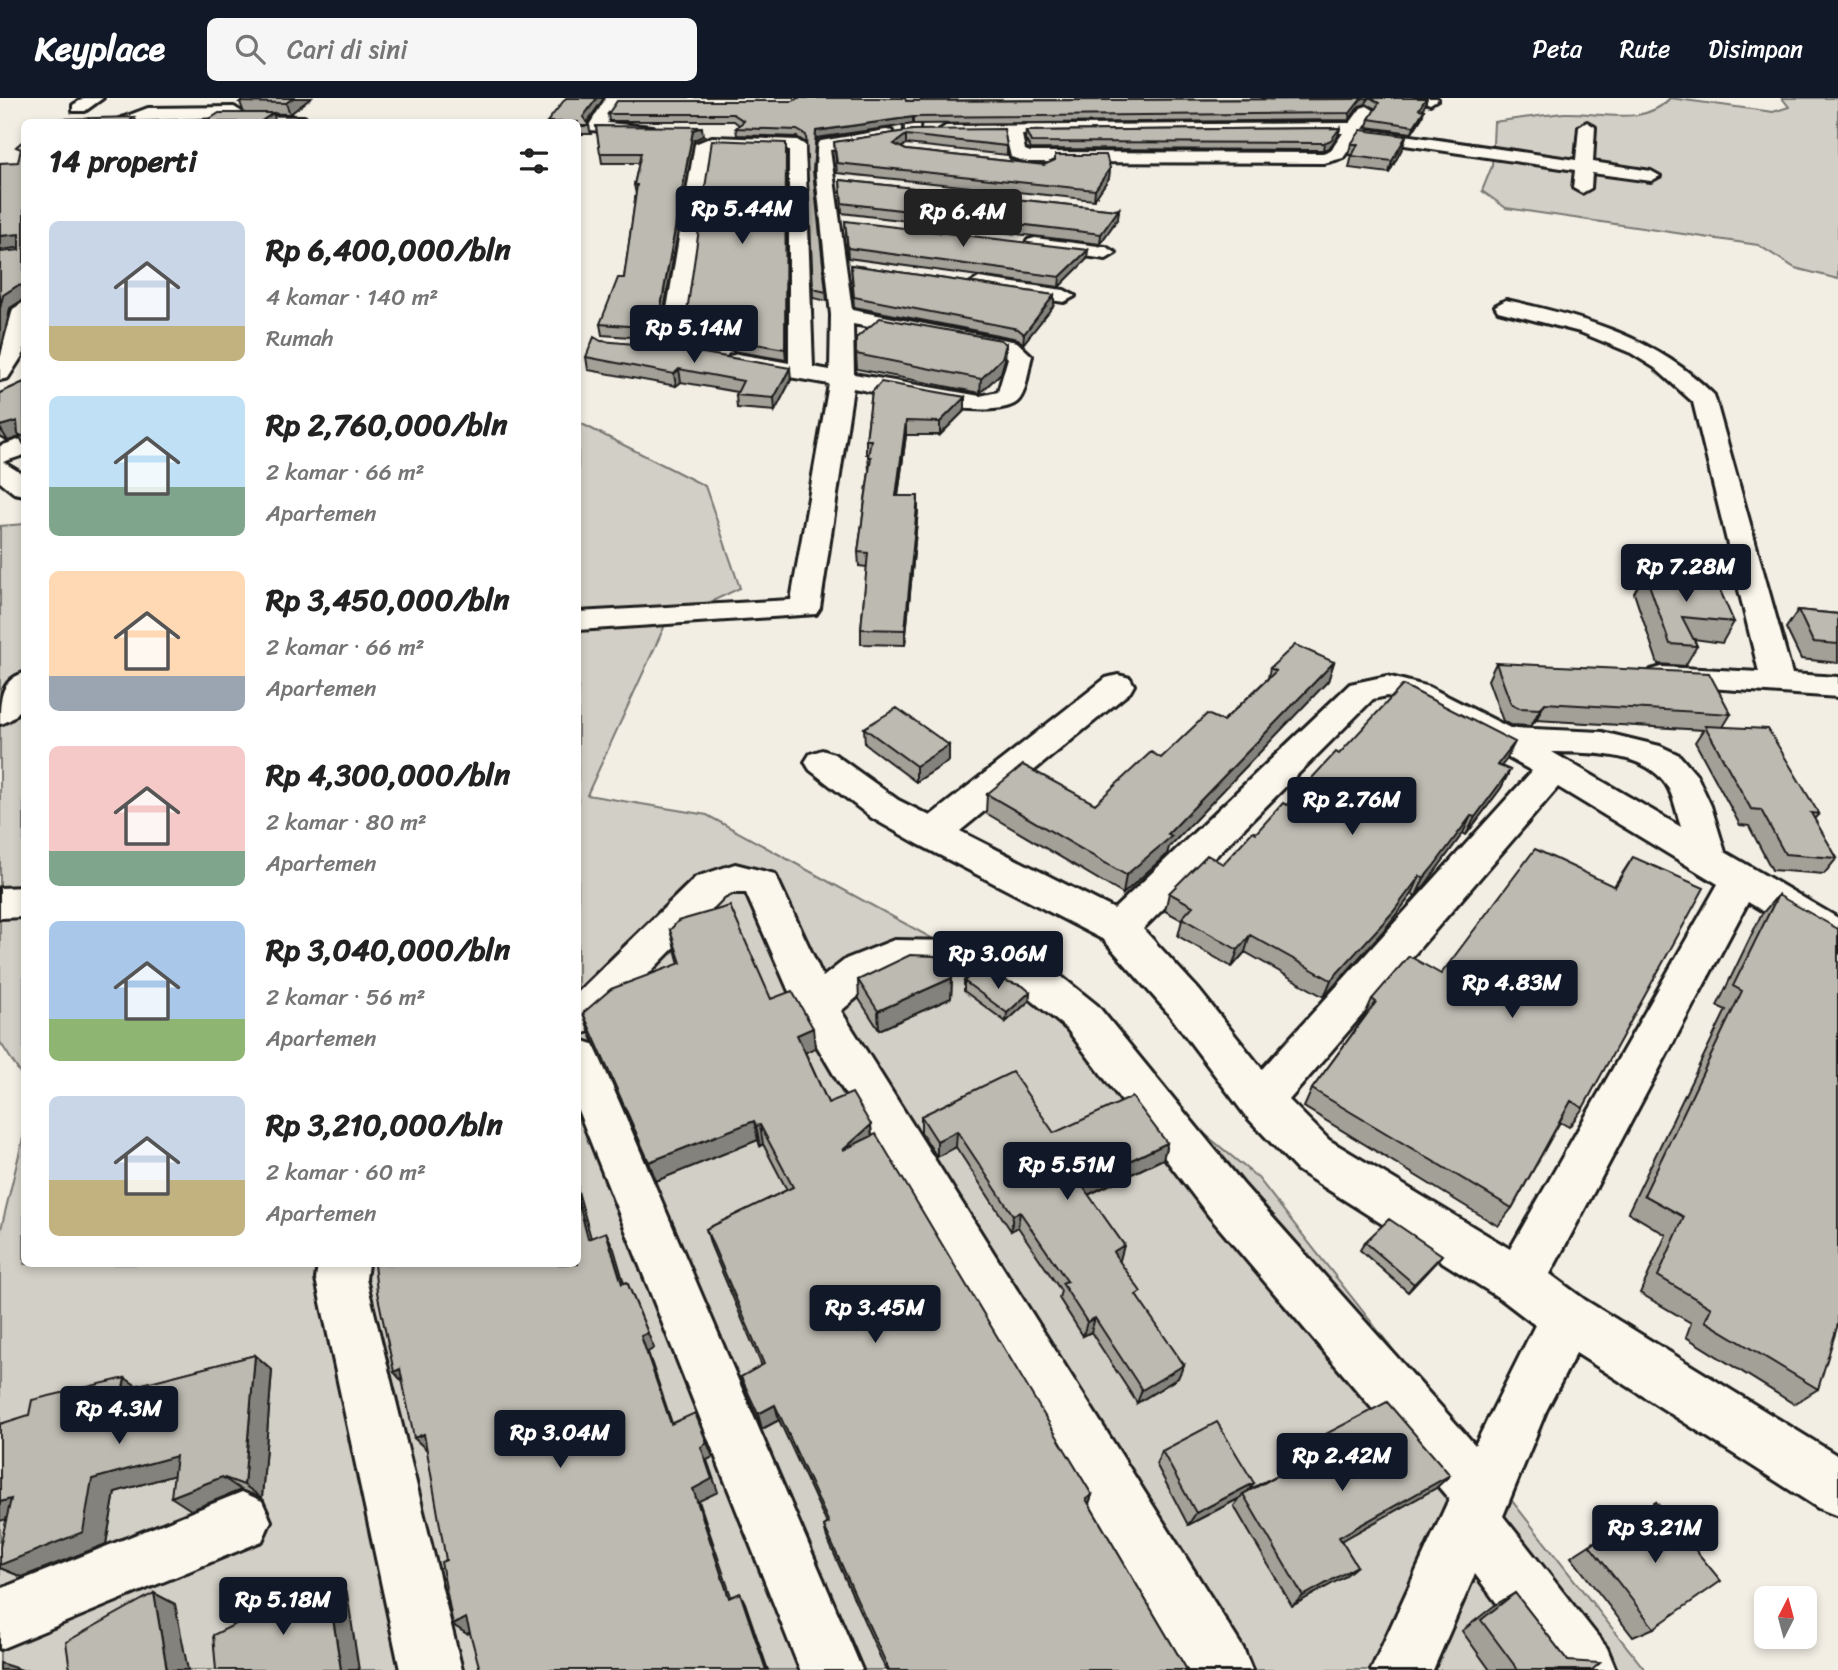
<!DOCTYPE html>
<html lang="id">
<meta charset="utf-8">
<style>
:root{--surface:#fff;--page:#f6f6f6;--text:#222;--muted:#767676;--accent:#111827}
body{margin:0;font-family:Sriracha,sans-serif;background:var(--page);color:var(--text);height:100vh;display:flex;flex-direction:column;font-size:26px;white-space:nowrap}
*{box-sizing:border-box;margin:0}
p{font-size:23px;color:var(--muted)}
.icon{flex:none;width:38px;height:38px;fill:none;stroke:currentColor;stroke-width:2;stroke-linecap:round;stroke-linejoin:round}
.map{position:relative;flex:1;overflow:hidden}
.drawer{position:absolute;left:21px;top:21px;width:560px;height:1148px;display:flex;flex-direction:column;background:var(--surface);border-radius:10px;box-shadow:0 4px 10px #0003}
.drawer>*{flex:none}
.needle{width:46px;rotate:6deg}
.buttons{position:absolute;left:1754px;top:1488px;display:grid;gap:14px}
.buttons a{display:grid;place-items:center;width:63px;height:63px;border-radius:10px;background:var(--surface);box-shadow:0 4px 10px #0003;font-size:35px}
.price{position:absolute;translate:-50% -60px;padding:0 16px;border-radius:7px;background:var(--accent);color:#fff;font-size:23px;line-height:46px;filter:drop-shadow(0 2px 4px #0008)}
.price::after{content:'';position:absolute;left:50%;top:42px;width:21px;height:16px;margin-left:-10px;background:inherit;clip-path:polygon(0 0,100% 0,50% 100%)}
.price.selected{background:#222;color:#fff}
ul{padding:0;list-style:none}
li{display:flex;align-items:center;gap:21px;height:175px;padding:0 28px}
li span{display:grid;place-items:center;flex:none;width:196px;height:140px;border-radius:10px;color:#555}
li>.icon{margin-inline-start:auto}
span .icon{width:84px;height:84px;fill:#fffc;stroke-width:1}
li b{font-size:30px}
h2{display:flex;justify-content:space-between;align-items:center;height:84px;padding:0 28px;font-size:30px}
header{display:flex;align-items:center;gap:42px;box-sizing:border-box;height:98px;padding:0 35px;background:var(--accent);color:#fff}
header strong{font-size:33px}
nav{display:flex;gap:38px;margin-inline-start:auto;font-size:24px}
.search{width:490px;height:63px;background:var(--page);display:flex;align-items:center;gap:18px;box-sizing:border-box;padding:0 24px;border-radius:10px;color:var(--muted);font-size:26px}
.map>svg:first-child{display:block}
.green{fill:#d2cfc6;stroke:#777671;stroke-width:2}
.lines{fill:none;stroke-linecap:round;stroke-linejoin:round}
.street-casing{stroke:#1c1c1c;stroke-width:6}
.street{fill:#fbf7ec;fill-rule:evenodd}
.wall{fill:#a3a098;stroke:#1c1c1c;stroke-width:2}
.shaded-wall{fill:#84827c;stroke:#1c1c1c;stroke-width:2}
.building{fill:#bdbab1;stroke:#1c1c1c;stroke-width:2}
</style>
<header>
<strong>Keyplace</strong>
<div class="search"><svg class="icon" aria-label="search" viewBox="0 0 24 24"><circle cx="10" cy="10" r="6"/><path d="M15 15l6 6"/></svg>Cari di sini</div>
<nav><a>Peta</a><a>Rute</a><a>Disimpan</a></nav>
</header>
<div class="map">
<svg width="1838" height="1572" viewBox="0 0 1838 1572">
<rect width="100%" height="100%" fill="#f2eee4"/>
<filter id="ink" filterUnits="userSpaceOnUse"><feTurbulence type="fractalNoise" baseFrequency=".0143" numOctaves="2"/><feDisplacementMap in="SourceGraphic" scale="14" xChannelSelector="R" yChannelSelector="G"/><feConvolveMatrix kernelMatrix="1 2 1 2 8 2 1 2 1" color-interpolation-filters="sRGB"/></filter>
<g filter="url(#ink)">
<path class="green" d="M1670,0l103,14 16,-5 -7,-9h56v181l-43,-11 -37,-23 -252,-37 -24,-17 10,-25 2,-44c24,-3 48,-7 71,-9 35,-1 79,14 105,-15z
M578,324l127,64 35,102 -74,35 -79,172 120,20 332,182 219,181 387,492h-1645v-437l24,-99v130h554z
M24,426v555l-24,-37v-516z"/>
<g class="lines">
<defs>
<path id="street" d="M84,0h19l-18,13h-12v-6z
M606,0h194l2,3 -8,5h-177l-10,17 46,4v6l-6,2 -57,-5 -2,-3z
M904,0h16l-1,38 -6,1 -8,-5z
M1264,0h95l1,1 -8,5 -82,1 -6,-2z
M1415,0h22l1,1 -8,5z
M1367,8l8,5 -12,18 213,31 3,-33 8,-5 8,5 -2,35 58,9 9,5 -9,5 -59,-8 -1,15 -9,5 -9,-5 2,-18 -218,-32 -14,20 -19,5 -296,-1 -17,-5 -5,-21h-60l-8,-5 8,-5 404,-3 11,-15zM1343,35l-12,17 -8,3 -293,-1 -5,-2 -3,-15z
M234,9l8,5 -6,4 68,1 8,5h-96l4,-5 -109,5 37,-14z
M886,32l6,1v8l-62,11 22,160 165,32 15,14c-4,12 -5,38 -15,46 -28,21 -129,-8 -164,-14l-33,220 -4,6 -238,16v-18l213,-12 38,-216 -91,-16 -8,-2 -4,-5 4,-5 8,-2 51,9v-213l-78,-3 -29,203 -11,7 -11,-7 35,-206 17,-7 85,3 8,5 8,222 17,3 1,-55 -18,-169 8,-5zM853,226l149,28 6,6 -10,34 -18,4 -126,-22z
M1035,140l71,9 10,6 -10,6 -78,-11 -3,-4 3,-4z
M979,180l85,12 11,6 -11,6 -92,-14 -3,-4z
M1506,202c78,17 150,37 208,95l78,279 46,3v20l-187,-13 -5,-7 5,-7 11,-3 97,5 -66,-270 -38,-34 -24,-15 -51,-21 -82,-21 -3,-5z
M24,204v51l-16,25 -8,2v-23l13,-48z
M24,340v17l-21,7 21,13v20l-10,-2 -14,-11v-36z
M24,575c2,22 1,44 -24,51 0,-23 0,-44 24,-51z
M1118,577l12,3 4,7 -4,7 -170,139 154,78 236,-225 37,-8 42,11 81,41 92,4 58,14 19,9 18,21 14,30 14,46 113,66v34l-14,-4 -76,-46 -198,372 35,26 253,156v60l-20,-8 -242,-155 -30,58 -43,105 104,132 9,22h-69l-72,-96 -42,96h-62l78,-171 -240,-283 -142,-187 -44,-36 -68,-20 -58,-1 -21,9 -35,30 402,637 9,22h-66l-385,-651 -55,-126h-14l-8,4 -131,133 -15,5v-43l118,-115 39,-13 40,10 48,103 23,-18 48,-19 61,1 97,28 45,36 146,179 232,261 60,-120 -34,-26 -204,-129 -52,-55 -76,-101 -65,-74 -186,-96 -46,-26 -62,-48 -5,-8 5,-8 12,-4 12,4 64,46 32,16 176,-138zM1387,598l18,5 127,70 -270,298 -63,-79 -56,-61 230,-230zM1552,654c36,1 91,-1 114,32 8,12 11,30 15,43zM1558,689l160,97 -208,365 -181,-109 -40,-40z
M24,789v30l-24,1v-30z
M578,941l15,5 7,13 262,613h-62l-222,-560z
M318,1166h50l-2,15 96,391h-62l-84,-391z
M242,1394l20,9 9,20 -9,20 -262,108v-60z"/>
</defs>
<use href="#street" class="street-casing"/>
<use href="#street" class="street"/>
</g>
<path class="wall" d="M311,0l-21,16 -46,-1 -4,-11z
M604,0l-17,24 2,4 2,8h-13v-12z
M1356,0h71l-2,7 -3,5h2l-2,7 -10,16 -45,-6 2,-8 7,-10 -10,-5 -7,2 -10,14 -436,4 -96,14 -3,39 13,124 -14,-3 -7,-155 -9,-6 -60,-2 -1,-7 3,-3 -5,-4h-125l-1,-7 185,-13 561,-2z
M596,28l107,10 -9,4 -35,199 -57,-4 -2,-11 24,-46 12,-84 -2,-9 5,-22h-37z
M1340,30l-2,8 -9,12 -6,2 -292,-1 -6,-10 1,-8z
M913,32l94,16v9l-101,-11 -4,4 4,2 138,15 66,3 -1,10 -15,22 -257,-27 -3,-31z
M786,45v217l-100,-17 -2,-11z
M1351,46l52,3 -14,26 -40,-5 3,-13h-4z
M840,82l276,30 3,-1 -1,9 -18,26 -258,-31z
M845,123l242,38 -28,28 -211,-29z
M851,167l203,30v10l-31,39 -5,-5 -164,-32z
M601,243l190,39 -16,31 -38,-3 -1,-13 1,-3 -56,-10 -5,4 -88,-16 -2,-13z
M1006,246l-1,15 -4,14 -21,20 -123,-24 -1,-15z
M24,284v63l-4,-8 -12,4 -8,-4v-44z
M872,294l93,5v13l-25,25h-34l-8,61 20,14 -13,135 -44,-1v-15l6,-62 -8,-1 -1,-14 11,-81 -1,-17h-2v-14z
M1645,475l89,49 -12,21 -28,-4 3,7 -12,20 -27,-2 -24,-71z
M1798,512l40,4v49l-37,-4 -15,-31z
M1334,564l-6,19 -159,166 -2,7 -44,40 -137,-81 1,-19 108,10 66,-46 62,-37 45,-43 2,-10z
M1496,565l235,51 -8,13 96,87 -5,5 23,39 -13,16 -52,-4 -23,-44 -9,-1 -45,-83 8,-12 -167,-10 -5,6 -20,-1 -8,-4 -15,-41z
M864,630l85,17v16l-33,21 -51,-38z
M1506,662l-5,6 9,4 -9,18 -35,47 -3,-2 -38,52 -9,11 -4,-2 -27,35 -61,68 -79,-45 -13,15 -54,-31 4,-16 -17,-9 4,-18 54,-29 64,-59z
M1633,759l-50,251 -14,19 -9,-5 -48,86 -14,18 -194,-119 8,-18 51,-70 9,-20 69,-25 173,-88z
M1778,797l40,494 -24,15 -108,-67 5,-14 -51,-30 26,-58 -38,-23 98,-202 -9,-4 44,-91z
M670,832l101,69 44,49 -10,4 23,51 43,22 1,12 220,358 -3,9 98,166h-301l-59,-132 -3,-12 3,-2 -48,-104 -17,9 -16,-37 -5,-15 21,-11 -51,-120 -5,-17 81,-39 -24,-46 -3,2 -2,-6 -102,41 -66,-147 -7,-21 96,-49z
M952,880l-1,20 -72,32 -20,-31 -1,-19z
M964,883l66,11 -1,9 -23,21 -42,-31z
M921,1018l133,17 113,10 -4,16 -75,36 36,50 -5,16 59,117 -41,25 -46,-71 -8,4 -24,-38 2,-7 -43,-64 -7,4 -55,-84 -19,10 -16,-25z
M1365,1144l70,21 -27,29 -48,-42z
M255,1257l17,15 -10,128 -21,-8 -50,20 -17,-35 -59,17 -9,52 -84,33 -22,-9 29,-153 96,-37 11,8z
M1320,1339l130,38 -14,13 -95,53 3,36 -52,29 -58,-100 6,-8 -52,27 -32,-61 6,-13 92,32 -7,8 66,-35 -3,-5z
M1656,1404l-2,126 -21,9 -62,-80z
M1515,1495l53,68 24,9h-102l-28,-39 33,-26z"/>
<path class="shaded-wall" d="M293,0h18l-21,16 -4,-11z
M597,0h7l-19,27 -2,-8z
M1363,0h5l-2,6 -7,2 -10,14 1,-7 11,-14z
M1424,12l-2,7 -10,16 2,-7z
M273,15l3,9h-16z
M134,19l3,5h-8z
M913,19v7l-96,14 -4,41v-8l3,-40z
M702,29l1,9 -9,4 -35,199 -2,-11 36,-198z
M1340,30l-2,8 -9,12 -6,2 1,-7z
M906,37v9l-11,9 -1,-9z
M1406,38l-3,11 -14,26 3,-12z
M786,45v217l-1,-11z
M1110,70l-1,10 -15,22 1,-10z
M1119,111l-1,9 -18,26 1,-10z
M19,136l5,13 -24,3v-14z
M1088,152l-1,9 -28,28 1,-10z
M24,187v14l-14,9 -10,48v-48l3,-13 14,-9z
M1054,197v10l-31,39 1,-10z
M1006,246l-1,15 -4,14 -21,20 1,-14z
M790,270l1,12 -16,31 -1,-13z
M679,271l2,13 -5,4 -2,-12z
M965,299v13l-25,25v-13z
M17,323l1,13 2,3 -12,4 -8,-13v-2z
M906,323v14l-10,75v-14z
M918,398v14l-13,135v-15z
M1334,564l-6,19 -159,166 -2,7 -44,40 3,-19 42,-41z
M1545,605l-9,17 -5,6 9,-17z
M1515,644l-9,18 -18,23 9,-18z
M949,647v16l-33,21v-16z
M1510,672l-9,18 -35,47 9,-18z
M1471,718l-8,17 -38,52 -9,11 8,-18z
M1420,778l-8,18 -27,35 -61,68 7,-17z
M1250,837l-5,17 -13,15 6,-17z
M952,880l-1,20 -72,32 -1,-19z
M1030,894l-1,9 -23,21 1,-9z
M813,930l2,20 -15,7 -3,-20z
M754,1023l4,19 -102,41 -7,-19z
M760,1027l3,19 -3,2 -4,-20z
M871,1027l1,19 -29,6z
M957,1033l-1,16 -19,10v-16z
M1167,1045l-4,16 -86,41 4,-16z
M578,1093l18,65 -8,-17 -10,-38z
M1020,1114l-2,15 -7,4 2,-16z
M606,1134l8,17 15,51 -7,-16z
M1124,1147l-4,15 -12,7 5,-15z
M1442,1157l-7,8 -27,29 6,-8z
M627,1184l27,66 -6,4 29,86 -6,-14 -30,-88z
M1095,1220l-4,14 -8,4 4,-14z
M255,1257l17,15 -10,128 -18,-13z
M1184,1267l-6,13 -41,25 5,-13z
M400,1271l7,18 -13,-15z
M125,1280l21,14 -23,-3z
M775,1307l4,15 -17,9 -4,-15z
M695,1315l18,44 -6,3 11,32 -19,9 36,107 -6,-10 -36,-109 8,-42z
M424,1336l4,17 -14,-13z
M176,1358l20,13 -81,23 -9,52 -84,33 -22,-9v-3l92,-86z
M1450,1377l-14,13 -109,61 12,-12z
M222,1379l19,13 -50,20 -20,-13z
M1254,1385l-9,12 -2,-1 -3,4 -52,27 8,-12z
M1092,1397l-5,13 -1,-9z
M11,1401l24,12 -35,10v-19z
M1357,1468l-13,11 -52,29 11,-10z
M327,1482l20,13 12,77h-18z
M154,1495l21,11 13,66h-21z
M740,1495l5,10 23,67h-2z
M466,1520l13,10 -12,6 -14,-9z
M0,1565l22,7h-22z"/>
<path class="building" d="M246,0h47l-7,5 -46,-1z
M566,0h31l-14,19 6,9h-11v-4h-31z
M798,0h107l1,3 448,-2 2,-1h7l-2,1 -11,14 -437,4 -97,14 -3,40 13,121 -13,-3 -7,-154 -9,-5 -61,-2 8,-7 -11,-7h-125l9,-13h176z
M1371,0h55l-7,11 5,1 -10,16 -45,-7 10,-16z
M219,15h54l-13,9h-55z
M134,19l-5,5h-76l4,-3z
M596,28l106,1 -9,3 -36,198 -57,-4 18,-46h6l13,-93h-3l7,-32h-41z
M1340,30l-9,12 -7,3 -293,-1 -5,-11z
M1004,31l3,17 -101,-11 -12,9 12,6 138,15 11,-5v-5h51l4,13 -15,22 -258,-27 -3,-21 79,-12z
M1361,32l45,6 -14,25 -40,-5 6,-12h-7z
M24,42v145l-7,1 -14,9 -3,13v-56l19,-2v-16l-19,2v-73l18,-1 3,-13 -5,-2z
M712,42l74,3 -1,206 -101,-17z
M840,82l276,30 3,-1 -18,25 -259,-31z
M845,123l243,29 -28,27 -212,-29z
M851,167l203,30 -30,39 -6,-5 -164,-32z
M880,220l121,22 5,4 -4,14 -21,21 -125,-25v-16z
M594,239l7,4 68,6 121,21 -16,30 -38,-3 7,-14 -64,-12 -5,5 -88,-17z
M24,284v55l-6,-3 -1,-13 -17,5v-33z
M881,284l84,15 -25,25 -34,-1 -10,75h22l-13,134 -44,-1 7,-76 -10,-1 13,-95h-3l3,-17h-5l6,-48z
M1645,475l71,8 18,41 -52,-5 15,29 -27,-2z
M1798,512l40,4v30l-25,-2z
M1295,547l39,17 -166,172 4,2 -46,39 -139,-81 36,-29 72,39 56,-52 10,6 46,-44 16,7 53,-50 -6,-3z
M1496,565l213,10 22,41 -186,-11 -5,6 -21,-1 -8,-4z
M1403,587l112,57 -18,23 13,5 -35,47 -4,-1 -38,51 -9,11 -4,-2 -27,36 -62,68 -81,-45 -12,15 -56,-32 11,-12 -24,-13 38,-38 16,9 30,-33 3,2 27,-30 4,2 49,-53 3,2z
M897,610l52,37 -33,21 -52,-38z
M1705,628l63,3 51,85 -8,-1 26,45 -52,-4 -24,-44 -10,-1z
M1535,751l80,38 18,-30 71,31 -121,220 -12,-7 -59,107 -200,-119 64,-87 -4,-3 37,-43 32,18z
M1778,797l60,34v395l-20,65 -113,-68 6,-13 -53,-32 26,-59 -40,-22 98,-204 -9,-5z
M730,808l41,93 21,-8 21,37 -16,7 31,68 24,-10 19,32 -28,25 33,-16 216,361 -6,4 101,171h-298l-65,-144 5,-3 -54,-118 -17,9 -17,-37 23,-13 -58,-135 87,-42 -33,-62 -4,1 -2,-5 -105,41 -66,-149 28,-24 70,-26 -11,-33 8,-9z
M910,857l25,1 17,22 -74,33 -20,-31z
M975,874l48,14 7,6 -23,21 -43,-32z
M1012,974l42,61 78,-36 35,46 -86,41 43,61 -11,7 28,40 -5,3 48,70 -42,25 -47,-72 -8,4 -25,-39 5,-2 -47,-69 -7,3 -56,-84 -20,10 -16,-25z
M578,1103l10,38 18,-7 16,52 5,-2 21,51 -7,3 30,88 24,-11 12,30 -6,4 11,32 -19,10 36,109 11,-5 26,77h-286l-14,-52 -13,7 -12,-63 5,-2 -22,-126 -10,4 -14,-69 -6,3 -17,-80 -3,-28h204z
M1389,1121l53,36 -28,29 -49,-42z
M255,1257l-11,130 -22,-8 -51,20 5,-41 -84,23 -9,53 -83,33v-18l11,-48 -11,3v-78l29,-9 3,-15 93,-22 -2,11z
M1387,1304l63,73 -111,62 18,29 -54,30 -60,-102 85,-45 -8,-12z
M1217,1324l37,61 -58,30 -34,-62z
M1656,1404l65,79 -67,47 -64,-82z
M327,1482l14,90h-125l-3,-35z
M154,1495l13,77h-97l-4,-28z
M1515,1495l53,68 32,2 -8,7h-74l-37,-50z"/>
</g>
</svg>
<div class="buttons">
<a><svg class="needle" viewBox="-14 -14 28 28"><path d="M0-13l5 13h-10z" fill="#e53935"/><path d="M0 13l5-13h-10z" fill="#767676"/></svg></a>
</div>
<b class="price" style="left:742px;top:148px">Rp 5.44M</b>
<b class="price selected" style="left:963px;top:151px">Rp 6.4M</b>
<b class="price" style="left:694px;top:267px">Rp 5.14M</b>
<b class="price" style="left:1686px;top:506px">Rp 7.28M</b>
<b class="price" style="left:1352px;top:739px">Rp 2.76M</b>
<b class="price" style="left:998px;top:893px">Rp 3.06M</b>
<b class="price" style="left:1512px;top:922px">Rp 4.83M</b>
<b class="price" style="left:1067px;top:1104px">Rp 5.51M</b>
<b class="price" style="left:875px;top:1247px">Rp 3.45M</b>
<b class="price" style="left:119px;top:1348px">Rp 4.3M</b>
<b class="price" style="left:560px;top:1372px">Rp 3.04M</b>
<b class="price" style="left:1342px;top:1395px">Rp 2.42M</b>
<b class="price" style="left:1655px;top:1467px">Rp 3.21M</b>
<b class="price" style="left:283px;top:1539px">Rp 5.18M</b>
<section class="drawer">
<h2>14 properti<svg class="icon" aria-label="filters" viewBox="0 0 24 24"><path d="M4 7h16M4 17h16"/><circle cx="9" cy="7" r="2"/><circle cx="15" cy="17" r="2"/></svg></h2>
<ul>
<li><span style="background:linear-gradient(#c9d6e8 75%,#c2b280 0)"><svg class="icon" aria-label="home" viewBox="0 0 24 24"><path d="M3 11l9-7 9 7M6 9v11h12V9"/></svg></span><div><b>Rp 6,400,000/bln</b><p>4 kamar · 140 m²</p><p>Rumah</p></div></li>
<li><span style="background:linear-gradient(#bfe0f5 65%,#7fa58c 0)"><svg class="icon" aria-label="home" viewBox="0 0 24 24"><path d="M3 11l9-7 9 7M6 9v11h12V9"/></svg></span><div><b>Rp 2,760,000/bln</b><p>2 kamar · 66 m²</p><p>Apartemen</p></div></li>
<li><span style="background:linear-gradient(#ffd9b3 75%,#9aa5b1 0)"><svg class="icon" aria-label="home" viewBox="0 0 24 24"><path d="M3 11l9-7 9 7M6 9v11h12V9"/></svg></span><div><b>Rp 3,450,000/bln</b><p>2 kamar · 66 m²</p><p>Apartemen</p></div></li>
<li><span style="background:linear-gradient(#f6c9c9 75%,#7fa58c 0)"><svg class="icon" aria-label="home" viewBox="0 0 24 24"><path d="M3 11l9-7 9 7M6 9v11h12V9"/></svg></span><div><b>Rp 4,300,000/bln</b><p>2 kamar · 80 m²</p><p>Apartemen</p></div></li>
<li><span style="background:linear-gradient(#a9c7e8 70%,#8fb573 0)"><svg class="icon" aria-label="home" viewBox="0 0 24 24"><path d="M3 11l9-7 9 7M6 9v11h12V9"/></svg></span><div><b>Rp 3,040,000/bln</b><p>2 kamar · 56 m²</p><p>Apartemen</p></div></li>
<li><span style="background:linear-gradient(#c9d6e8 60%,#c2b280 0)"><svg class="icon" aria-label="home" viewBox="0 0 24 24"><path d="M3 11l9-7 9 7M6 9v11h12V9"/></svg></span><div><b>Rp 3,210,000/bln</b><p>2 kamar · 60 m²</p><p>Apartemen</p></div></li>
</ul>
</section>
</div>
